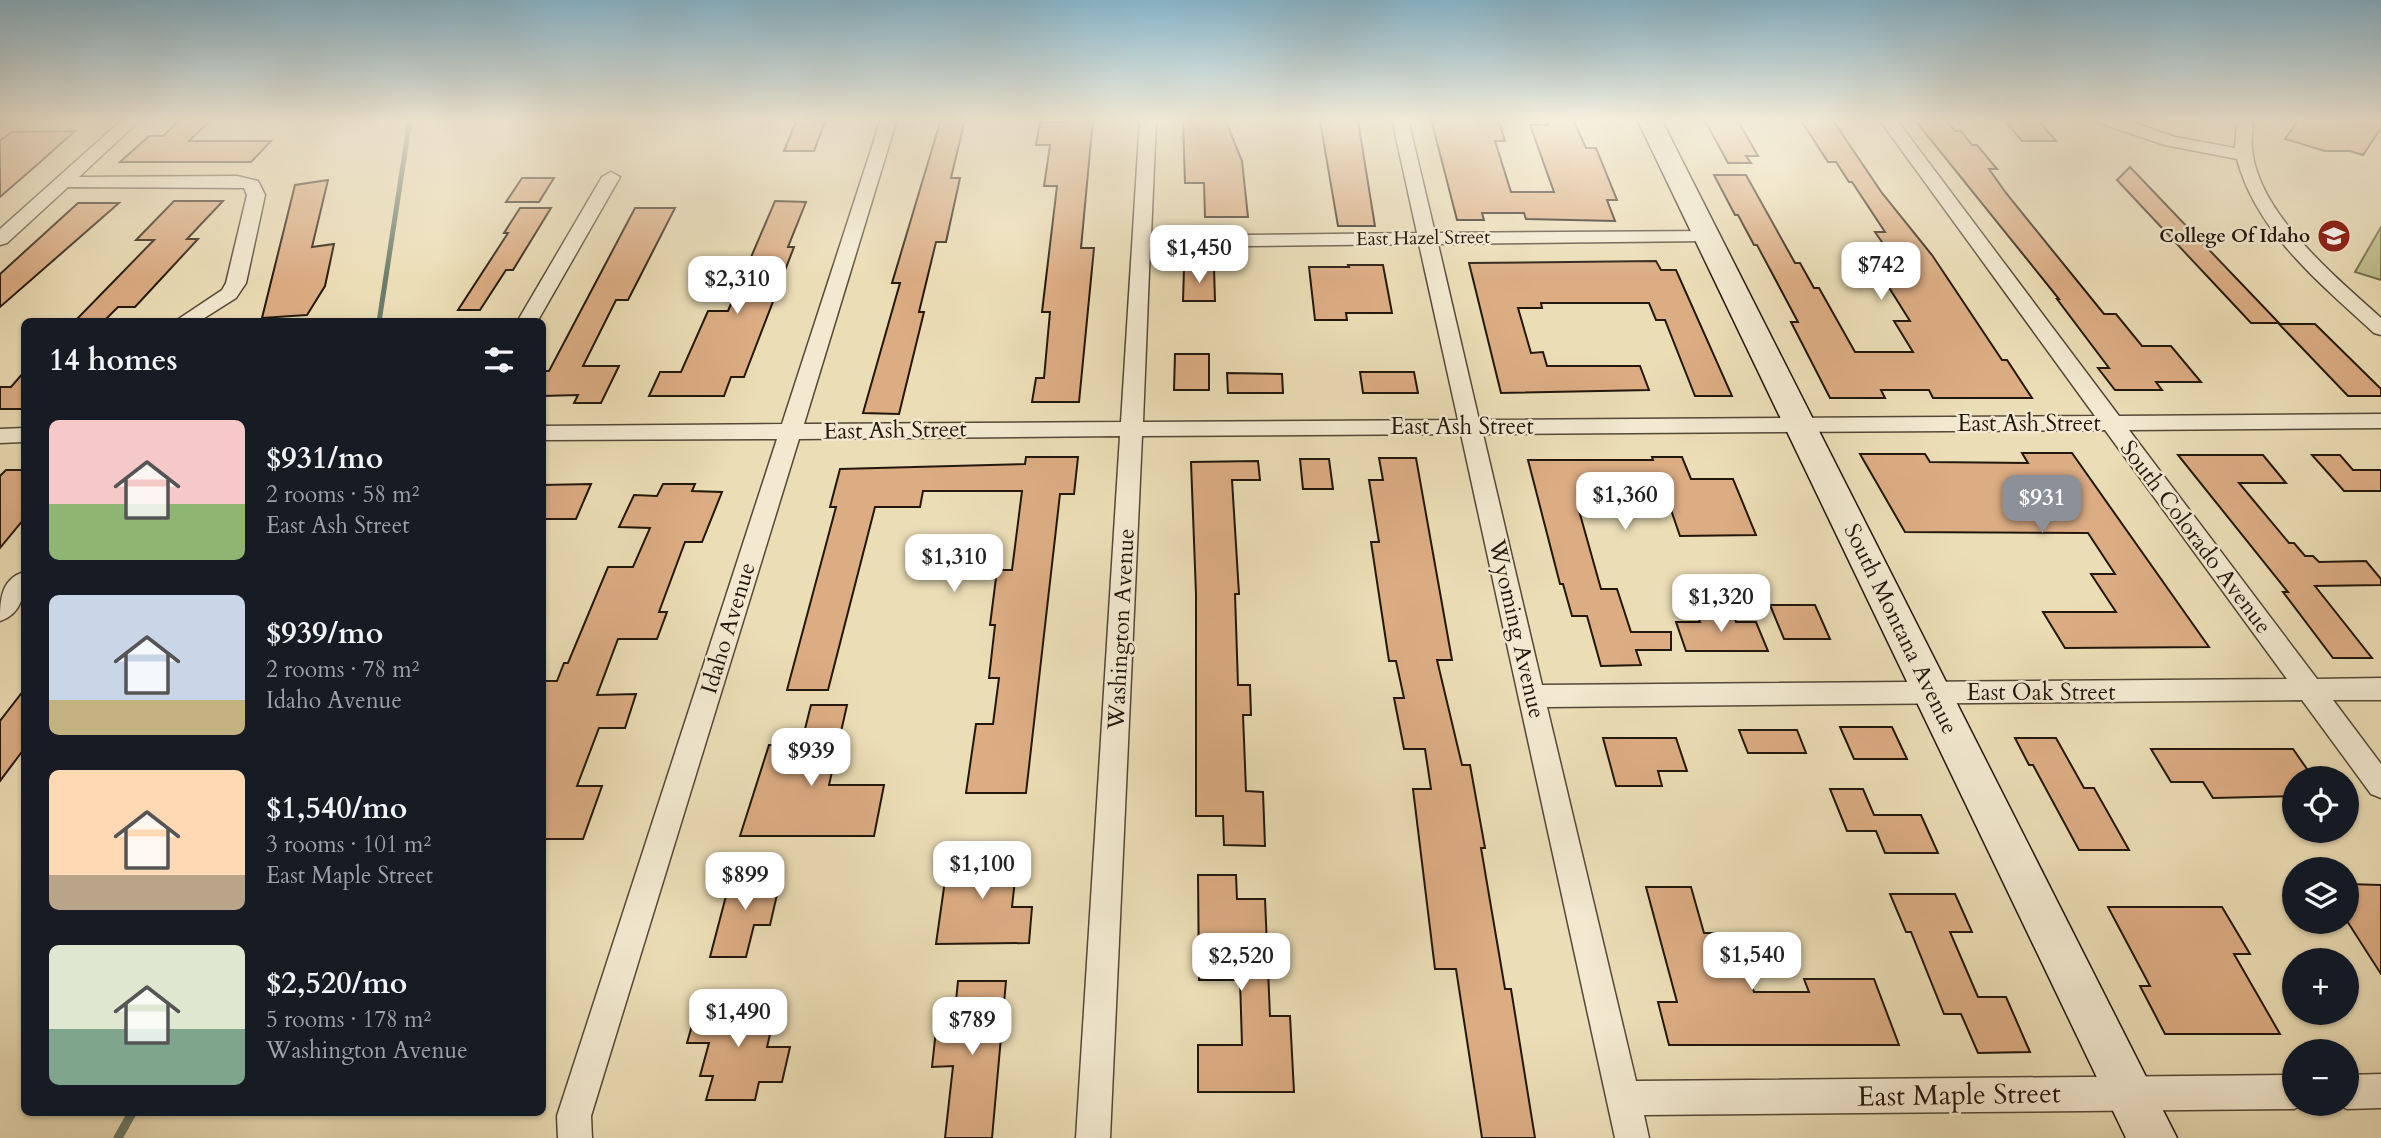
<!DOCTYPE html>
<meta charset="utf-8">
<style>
:root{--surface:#171b24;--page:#242831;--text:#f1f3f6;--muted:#9ea1a6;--accent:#8c9099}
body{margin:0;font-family:Cardo,serif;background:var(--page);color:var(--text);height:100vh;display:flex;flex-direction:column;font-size:26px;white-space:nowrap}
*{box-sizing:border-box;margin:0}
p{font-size:23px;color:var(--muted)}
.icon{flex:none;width:38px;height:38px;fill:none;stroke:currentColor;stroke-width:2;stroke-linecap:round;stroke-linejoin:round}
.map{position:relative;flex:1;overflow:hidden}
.sheet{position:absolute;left:21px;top:318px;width:525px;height:798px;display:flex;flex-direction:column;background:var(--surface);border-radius:10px;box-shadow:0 2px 5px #0004}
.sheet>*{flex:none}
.tools{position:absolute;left:2282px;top:766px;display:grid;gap:14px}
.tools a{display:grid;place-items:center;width:77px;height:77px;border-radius:50%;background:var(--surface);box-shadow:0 2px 5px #0004;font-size:35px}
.price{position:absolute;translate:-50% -60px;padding:0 16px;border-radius:14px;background:#fff;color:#222;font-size:23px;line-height:46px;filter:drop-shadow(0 2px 4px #0008)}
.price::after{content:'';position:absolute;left:50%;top:42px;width:21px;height:16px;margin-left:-10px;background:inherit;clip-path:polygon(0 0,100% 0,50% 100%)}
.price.on{background:var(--accent);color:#fff}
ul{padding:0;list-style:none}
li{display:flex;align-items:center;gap:21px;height:175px;padding:0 28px}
li span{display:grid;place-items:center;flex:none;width:196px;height:140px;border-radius:10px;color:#555}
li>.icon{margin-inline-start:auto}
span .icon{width:84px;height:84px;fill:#fffc;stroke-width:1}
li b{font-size:30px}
h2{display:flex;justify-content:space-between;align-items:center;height:84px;padding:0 28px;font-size:30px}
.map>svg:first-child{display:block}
.green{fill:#bdbf89;stroke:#706b4b;stroke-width:2}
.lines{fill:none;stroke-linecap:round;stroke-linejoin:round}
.stream-far1{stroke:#697b6b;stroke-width:5}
.stream{stroke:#697b6b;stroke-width:9}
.building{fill:#dcac83;stroke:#22170d;stroke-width:2}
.street-casing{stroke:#544837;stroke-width:3}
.secondary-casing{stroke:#22170d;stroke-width:3}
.street{fill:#f2e9d0;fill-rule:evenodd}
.secondary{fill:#f2e9d0;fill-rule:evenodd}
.labels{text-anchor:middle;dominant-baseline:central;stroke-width:5;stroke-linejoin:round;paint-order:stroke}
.far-poi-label{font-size:19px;font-weight:bold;fill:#22170d;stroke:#f2e9d0;text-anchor:end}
.far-street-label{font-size:19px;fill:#22170d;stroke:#f2e9d0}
.street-label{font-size:23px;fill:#22170d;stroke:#f2e9d0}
.near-street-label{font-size:28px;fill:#22170d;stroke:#f2e9d0}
</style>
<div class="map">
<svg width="2381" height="1138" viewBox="0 0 2381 1138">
<rect width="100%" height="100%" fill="#ebddb6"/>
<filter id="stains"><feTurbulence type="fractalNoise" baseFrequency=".00286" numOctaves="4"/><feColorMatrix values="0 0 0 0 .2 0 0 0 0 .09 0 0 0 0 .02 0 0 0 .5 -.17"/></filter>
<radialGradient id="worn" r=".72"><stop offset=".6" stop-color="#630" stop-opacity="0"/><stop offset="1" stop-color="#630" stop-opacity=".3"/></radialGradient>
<path class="green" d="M2381,227v53l-26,-8z"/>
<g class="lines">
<path class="stream-far1" d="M379,322l31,-203"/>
<path class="stream" d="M118,1138l14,-25"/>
</g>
<path class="building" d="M181,119h31l-23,22h82l-20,21h-131l29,-26h14z
M797,119h29l-12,32h-30z
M941,119h24l-14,59h9l-14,64h-10l-17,70h5l-25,102 -36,-1 37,-130h-8z
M1066,119h27l-12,129h13l-15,154h-47l4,-24h8l6,-66h-8l15,-126h-13l6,-41h-14l4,-23h26z
M1204,119h21l17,42 6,56h-43l-1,-34h-19l-2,-62z
M1431,119h67l7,22h-10l16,51h43l-24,-67h19l-3,-6h27l13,29h10l21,52h-10l8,21 -89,-2 -2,-6h-42l2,7h-27z
M1800,119h32l50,74 50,62 70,105h5l25,38h-99l-4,-8h-48l4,8h-55l-39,-76h7l-41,-77h-3l-16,-30h-3l-21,-40h32l49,88h5l14,25h5l36,64h58l-19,-31h16l-22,-35h9l-19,-31h13l-16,-23h10l-33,-50h-3l-13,-20h-8z
M1914,119h31l10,12h6l11,14h5l20,24h-8l17,24 98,121h12l26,32h29l30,36h-45l6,8h-47l-17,-22h11l-52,-69h2z
M2299,119h82v9l-18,27 -13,-4h-25l-40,-12z
M2038,120l18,21h-34l-17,-20z
M1320,121h38l17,105h-37z
M1705,121h33l20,35h-12l5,7h-23z
M75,131l-37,33 -38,33v-56l11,-9z
M2130,167l149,156h-28l-134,-143z
M522,178h32l-15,24h-33z
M328,180l-16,67 22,-3 -9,42 -18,29 -45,3 33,-133z
M174,201h49l-36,38h11l-63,68h-17l-15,15h-29l80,-82h-18z
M775,201l31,1 -18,45h6l-50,130h-13l-7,19h-75l11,-24h21l27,-61h20z
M78,203h41l-119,104v-33z
M520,208h31l-38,62h-7l-26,40h-22l50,-77h-4z
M635,208h40l-47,92h-12l-33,66h36l-18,37h-27l4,-8 -36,1v-25h7z
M1656,261l5,9h15l56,126h-37l-30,-76h-9l-7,-17h-108l1,5h-24l13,45 12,-1 4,14h93l9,24 -148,3 -32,-130z
M1348,265h35l9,48h-46l1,7h-32l-6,-53h40z
M1184,268h30l1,33h-32z
M2279,324h36l66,65v7h-33z
M1175,354h34v36h-35z
M24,372v37h-24v-22h11z
M1360,372h54l4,21h-55z
M1227,373l55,1 1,19h-55z
M2022,453h50l137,194 -144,1 -22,-36h73l-25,-38h24l-27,-41 -183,-1 -45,-78h65l5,8 98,1z
M2178,455h85l23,28h-47l50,60h5l11,13h8l6,6 47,-1 15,18v6l-66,1 57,72h-39l-50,-66h5z
M2312,455h28l13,15h28v21h-37z
M1026,457h52l-4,37h-14l-34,299h-60l10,-69h17l6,-46h-10l6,-53h-5l7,-55h15l10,-79h-99l-3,16h-45l-47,183h-41l49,-183h-6l10,-38 185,-5z
M1652,457h30l9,22h42l23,56 -76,1 -10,-29h-92l23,82h16l14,43h40v18h-35l5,15 -40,1 -14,-50h-15l-9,-32h-3l-32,-124h125z
M1379,458h37l36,202h-15l25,105h8l15,83h-4l24,141h6l24,149h-53l-26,-169h-21l-22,-180h18l-6,-40h-21l-10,-51h10l-8,-37h-7l-18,-119h8l-10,-62h14z
M1300,459h29l4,30h-30z
M1258,461l2,19h-28l7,114h-4l3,91h12l1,30h-8l3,76 17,1 2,54 -41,-1 -1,-29h-27v-222l-5,-132z
M6,470h18v49l-24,29v-72z
M591,484l-15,35h-34v-34z
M663,484h32l-3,7 30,1 -20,50h-17l-26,70h8l-10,27h-39l-21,56 39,-1 -11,34h-26l-22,58h25l-19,53h-41v-158h15l7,-18h4l40,-96h25l17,-39 -31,-1 15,-32 23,1z
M1770,605h45l15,34h-46z
M1732,611l4,11h20l12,29h-82l-10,-29h24l-4,-10z
M24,690v59l-24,32v-60z
M811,705h36l-18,80h55l-10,51h-134l29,-91h32z
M1840,727h52l15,32h-53z
M1739,730h58l9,23h-58z
M1603,738h73l11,33h-29l4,15h-46z
M2015,738h41l28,50h10l35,62h-50l-46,-85h-4z
M2151,749h142l21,30h-20v17l-81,2 -10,-16h-32z
M1830,789h33l11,26h47l17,38h-53l-9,-22h-29z
M949,852h69l-6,55h20l-3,36 -93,1z
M732,873h50l-12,52h-16l-8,32h-36z
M1198,875h38l1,24h28l5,117h20l4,76h-96v-47h44l-2,-65h-41z
M2347,884l34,1v89l-34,-53z
M1646,887h45l13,46h31l19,59h55l-5,-13h70l25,66h-230l-11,-43h19z
M1890,894h65l17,38h-22l28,65h28l24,55 -52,1 -17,-39h-17l-33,-82h-5z
M2108,907h114l28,47h-16l46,80h-115l-25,-48h10z
M958,981h48l-14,157h-47l8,-72 -21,1 5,-46 17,-1z
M698,1004l79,1 -10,42h23l-8,35h-23l-4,18h-49l7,-24h-13l9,-33h-22z"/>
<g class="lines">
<defs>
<path id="street" d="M123,119h18l-62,58 158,-1 21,5 7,14 -19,88 -10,15 -38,24h-24l48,-32 4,-7 21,-88 -3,-7 -176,-1 -61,56 -7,2v-16z
M881,119h16l-93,305 317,-2 19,-303h16l-5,117 266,-3 -25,-114h16l27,114 279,-2 2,4 -2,4 -7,2 -269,3 41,176 616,-4 -216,-297h17l223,297 262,-2v14l-252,2 188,249 64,-1v22h-48l48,64v34l-10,-4 -69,-94 -755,7 89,374 658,-6v29h11l-11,5 -650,6 5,23h-34l-154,-704 -319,2 -32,702h-34l44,-702 -321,3 -208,677 1,22h-34l-1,-22 220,-677 -235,1v-14l240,-2zM1419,244l39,176 -315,2 7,-175zM2105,430l182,249 -745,6 -59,-251z
M2097,119h26l52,18 60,11 2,-29h16c0,9 -2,19 -1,28 4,65 84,130 129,171v17l-7,-2c-53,-49 -118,-101 -137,-174l-72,-14 -66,-22z
M611,172l9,5 -83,145h-20l85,-145z
M24,428v14l-24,1v-14z
M24,572c2,20 -2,42 -24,49 0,-21 1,-42 24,-49z
M2381,1074v34l-34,1 -11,-5h11v-29z"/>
<path id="secondary" d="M1637,119h24l516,1019h-51z"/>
</defs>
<use href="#street" class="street-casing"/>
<use href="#secondary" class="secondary-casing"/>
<use href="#street" class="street"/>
<use href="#secondary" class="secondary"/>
</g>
<linearGradient id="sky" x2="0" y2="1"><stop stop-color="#88b8cf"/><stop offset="0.43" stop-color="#f6f0de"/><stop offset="1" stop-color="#f6f0de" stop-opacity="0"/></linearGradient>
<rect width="2381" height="279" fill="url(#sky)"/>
<defs>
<symbol id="university-disc" viewBox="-11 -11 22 22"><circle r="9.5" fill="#8f2418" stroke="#f2e9d0"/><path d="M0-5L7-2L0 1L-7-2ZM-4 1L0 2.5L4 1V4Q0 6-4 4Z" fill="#fff"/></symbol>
</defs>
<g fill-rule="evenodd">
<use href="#university-disc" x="2315" y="217" width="38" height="38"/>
</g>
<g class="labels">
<g class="far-poi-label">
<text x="2310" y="236">College Of Idaho</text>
</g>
<g class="far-street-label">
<text transform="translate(1423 238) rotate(-1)">East Hazel Street</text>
</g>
<g class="street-label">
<text x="2029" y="423">East Ash Street</text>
<text x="1462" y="426">East Ash Street</text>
<text transform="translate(895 430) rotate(-1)">East Ash Street</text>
<text transform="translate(2196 537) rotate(53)">South Colorado Avenue</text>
<text transform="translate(728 628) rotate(-73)">Idaho Avenue</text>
<text transform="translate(1121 629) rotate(-87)">Washington Avenue</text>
<text transform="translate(1517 629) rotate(77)">Wyoming Avenue</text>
<text transform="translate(1901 629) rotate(64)">South Montana Avenue</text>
<text x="2041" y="692">East Oak Street</text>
</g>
<g class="near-street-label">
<text transform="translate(1959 1095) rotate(-1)">East Maple Street</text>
</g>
</g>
<rect width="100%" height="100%" filter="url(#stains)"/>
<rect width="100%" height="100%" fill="url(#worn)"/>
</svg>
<div class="tools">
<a><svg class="icon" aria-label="locate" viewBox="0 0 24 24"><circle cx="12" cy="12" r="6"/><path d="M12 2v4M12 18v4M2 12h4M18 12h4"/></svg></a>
<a><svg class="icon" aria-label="layers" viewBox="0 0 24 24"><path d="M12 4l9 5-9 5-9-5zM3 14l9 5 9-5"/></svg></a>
<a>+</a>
<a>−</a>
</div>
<b class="price" style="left:1199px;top:285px">$1,450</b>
<b class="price" style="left:1881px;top:302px">$742</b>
<b class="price" style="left:737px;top:316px">$2,310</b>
<b class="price" style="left:1625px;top:532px">$1,360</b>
<b class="price on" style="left:2042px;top:535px">$931</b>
<b class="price" style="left:954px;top:594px">$1,310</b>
<b class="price" style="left:1721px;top:634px">$1,320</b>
<b class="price" style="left:811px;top:788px">$939</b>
<b class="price" style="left:982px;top:901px">$1,100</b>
<b class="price" style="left:745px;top:912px">$899</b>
<b class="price" style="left:1752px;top:992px">$1,540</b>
<b class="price" style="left:1241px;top:993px">$2,520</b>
<b class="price" style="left:738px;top:1049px">$1,490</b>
<b class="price" style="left:972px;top:1057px">$789</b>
<section class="sheet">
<h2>14 homes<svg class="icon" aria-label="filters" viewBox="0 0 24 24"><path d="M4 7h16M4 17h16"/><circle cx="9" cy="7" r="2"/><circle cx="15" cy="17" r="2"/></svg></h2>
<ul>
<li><span style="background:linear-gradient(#f6c9c9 60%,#8fb573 0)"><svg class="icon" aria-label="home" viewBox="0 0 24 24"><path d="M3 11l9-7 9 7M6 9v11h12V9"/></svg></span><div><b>$931/mo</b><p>2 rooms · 58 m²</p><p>East Ash Street</p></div></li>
<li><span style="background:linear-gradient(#c9d6e8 75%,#c2b280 0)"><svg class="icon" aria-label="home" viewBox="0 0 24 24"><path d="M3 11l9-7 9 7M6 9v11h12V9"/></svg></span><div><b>$939/mo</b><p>2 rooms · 78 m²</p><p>Idaho Avenue</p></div></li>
<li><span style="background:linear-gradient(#ffd9b3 75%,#b9a48a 0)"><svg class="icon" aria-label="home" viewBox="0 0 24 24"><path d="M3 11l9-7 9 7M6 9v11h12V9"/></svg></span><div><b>$1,540/mo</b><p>3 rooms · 101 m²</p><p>East Maple Street</p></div></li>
<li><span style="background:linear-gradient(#dfe7d0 60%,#7fa58c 0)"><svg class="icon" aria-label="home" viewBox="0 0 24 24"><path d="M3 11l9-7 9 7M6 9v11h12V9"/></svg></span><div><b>$2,520/mo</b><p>5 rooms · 178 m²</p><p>Washington Avenue</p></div></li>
</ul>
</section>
</div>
